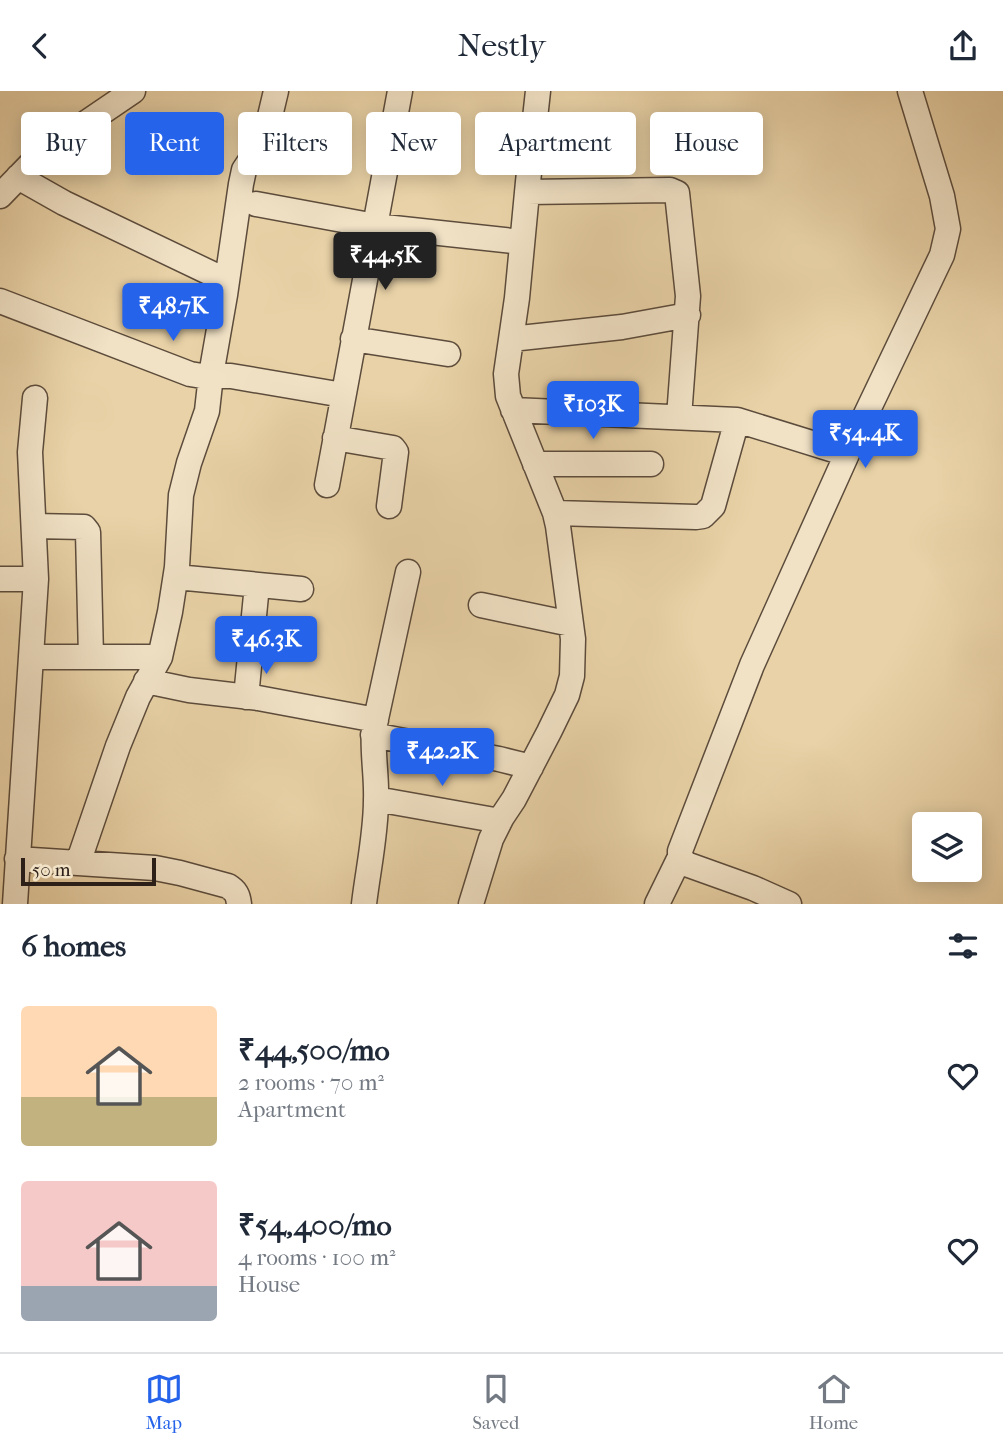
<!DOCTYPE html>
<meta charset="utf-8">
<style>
:root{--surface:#fff;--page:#f2f2f3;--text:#1f2937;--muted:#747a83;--line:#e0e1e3;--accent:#2563eb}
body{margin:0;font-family:"IM FELL French Canon",serif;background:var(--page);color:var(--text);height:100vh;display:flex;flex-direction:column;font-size:26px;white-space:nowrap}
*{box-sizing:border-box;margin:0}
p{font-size:23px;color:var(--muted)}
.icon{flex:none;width:38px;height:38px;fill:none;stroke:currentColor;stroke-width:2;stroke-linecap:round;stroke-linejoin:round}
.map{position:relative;height:813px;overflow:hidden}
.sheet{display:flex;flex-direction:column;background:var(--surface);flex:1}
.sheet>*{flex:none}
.guide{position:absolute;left:21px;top:21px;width:962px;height:63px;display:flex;gap:14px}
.buttons{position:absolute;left:912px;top:721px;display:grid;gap:14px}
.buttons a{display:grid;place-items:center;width:70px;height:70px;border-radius:7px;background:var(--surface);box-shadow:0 4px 18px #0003;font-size:35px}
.scale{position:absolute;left:21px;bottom:18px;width:135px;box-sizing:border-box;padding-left:7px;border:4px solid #2d2019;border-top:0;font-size:19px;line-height:24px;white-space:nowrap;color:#2d2019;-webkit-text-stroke:5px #f1e2c6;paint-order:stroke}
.price{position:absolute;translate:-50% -60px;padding:0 16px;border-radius:7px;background:var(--accent);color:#fff;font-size:23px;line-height:46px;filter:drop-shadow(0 2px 4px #0008)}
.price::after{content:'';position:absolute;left:50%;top:42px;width:21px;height:16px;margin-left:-10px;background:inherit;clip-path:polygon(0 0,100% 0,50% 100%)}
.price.current{background:#222;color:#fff}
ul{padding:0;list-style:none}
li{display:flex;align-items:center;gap:21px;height:175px;padding:0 21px}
li span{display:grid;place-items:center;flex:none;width:196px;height:140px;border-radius:7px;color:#555}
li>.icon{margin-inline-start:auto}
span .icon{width:84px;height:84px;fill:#fffc;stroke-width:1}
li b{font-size:30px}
h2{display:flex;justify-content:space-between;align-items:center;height:84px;padding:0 21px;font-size:30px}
.pill{padding:0 24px;border-radius:7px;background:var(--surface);box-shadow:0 4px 18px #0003;font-size:24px;line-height:63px}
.pill.current{background:var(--accent);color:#fff}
header{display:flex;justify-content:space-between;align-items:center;height:91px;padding:0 21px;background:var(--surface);font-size:32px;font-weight:600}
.dock{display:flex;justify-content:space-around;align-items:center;height:98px;border-top:2px solid var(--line);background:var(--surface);font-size:19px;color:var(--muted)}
.dock a{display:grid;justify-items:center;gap:4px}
.dock .current{color:var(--accent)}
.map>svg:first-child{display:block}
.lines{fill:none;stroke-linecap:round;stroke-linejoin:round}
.minor-casing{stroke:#5c4c3c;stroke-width:27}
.minor{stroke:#f1e2c6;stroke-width:24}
</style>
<header><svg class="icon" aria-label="back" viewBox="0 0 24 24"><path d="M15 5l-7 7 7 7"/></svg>Nestly<svg class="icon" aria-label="share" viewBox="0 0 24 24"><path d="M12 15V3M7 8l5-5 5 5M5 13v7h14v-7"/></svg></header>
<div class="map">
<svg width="1003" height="813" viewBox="0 0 1003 813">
<rect width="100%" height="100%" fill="#e9d2a7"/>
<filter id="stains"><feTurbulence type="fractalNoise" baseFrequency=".00286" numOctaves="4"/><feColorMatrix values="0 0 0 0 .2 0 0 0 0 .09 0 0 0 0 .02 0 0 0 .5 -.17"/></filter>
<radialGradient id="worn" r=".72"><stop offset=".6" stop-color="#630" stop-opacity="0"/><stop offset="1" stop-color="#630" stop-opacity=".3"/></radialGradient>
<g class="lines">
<defs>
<path id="minor" d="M18,86l46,26 163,78
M527,101l143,-2 7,3 11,103 -9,121
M0,105l31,-32 30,-24 72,-49
M256,113l119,22 147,16
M0,210l190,73 12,2h29l112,19
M353,248l95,15
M511,248l111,-12 66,-12
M513,319l224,10 110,34
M335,347l58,10 3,4 -7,54
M535,373h116
M327,394l73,-394
M555,422l141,4 7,-1 10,-10 24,-86
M34,435l50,1 4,5 3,125
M176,486l125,12
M0,488h36
M481,514l90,19
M32,566h128
M146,590l43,9 69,8 118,22
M246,606l11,-112
M373,644l126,24 32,8
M376,708l124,22
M17,768l138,9 25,5 48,13c8,5 10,9 11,18
M78,772l40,-117 20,-49 22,-40 10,-45 7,-45 4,-72 8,-32 18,-52 4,-36 14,-80 16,-111 3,-14 6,-9 12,-11 14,-59
M15,813l21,-325 -6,-127 5,-54
M364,813c4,-34 12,-70 12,-104 1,-24 -4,-48 -2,-72l34,-156
M471,813l20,-65 11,-22 12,-18 35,-67 18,-37 5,-19 1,-37 -15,-113 -3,-13 -47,-117 -2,-22 11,-76 11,-116 10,-91
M657,813l23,-47
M789,813l-36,-16 -67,-24 -6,-7v-6l72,-186 95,-211 95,-199 6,-26 -6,-33 -32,-105"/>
</defs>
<use href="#minor" class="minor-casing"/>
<use href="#minor" class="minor"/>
</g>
<rect width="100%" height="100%" filter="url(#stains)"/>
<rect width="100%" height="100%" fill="url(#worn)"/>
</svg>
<div class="buttons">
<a><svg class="icon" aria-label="layers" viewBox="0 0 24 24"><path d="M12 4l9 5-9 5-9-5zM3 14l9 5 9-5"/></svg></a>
</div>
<div class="scale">50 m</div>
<b class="price current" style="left:385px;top:201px">₹44.5K</b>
<b class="price" style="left:173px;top:252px">₹48.7K</b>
<b class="price" style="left:593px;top:350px">₹103K</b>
<b class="price" style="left:865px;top:379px">₹54.4K</b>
<b class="price" style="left:266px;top:585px">₹46.3K</b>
<b class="price" style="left:442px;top:697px">₹42.2K</b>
<div class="guide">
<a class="pill">Buy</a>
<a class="pill current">Rent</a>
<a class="pill">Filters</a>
<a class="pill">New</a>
<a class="pill">Apartment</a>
<a class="pill">House</a>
</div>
</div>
<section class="sheet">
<h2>6 homes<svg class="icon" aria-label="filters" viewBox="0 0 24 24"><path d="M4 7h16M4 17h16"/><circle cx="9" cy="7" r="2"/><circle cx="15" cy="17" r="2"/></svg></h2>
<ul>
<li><span style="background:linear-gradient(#ffd9b3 65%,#c2b280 0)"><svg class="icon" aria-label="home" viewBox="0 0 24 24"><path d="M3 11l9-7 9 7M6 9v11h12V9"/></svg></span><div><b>₹44,500/mo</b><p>2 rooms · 70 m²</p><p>Apartment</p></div><svg class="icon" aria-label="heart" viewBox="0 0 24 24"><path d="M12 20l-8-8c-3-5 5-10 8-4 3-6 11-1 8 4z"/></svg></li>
<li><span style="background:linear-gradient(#f6c9c9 75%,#9aa5b1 0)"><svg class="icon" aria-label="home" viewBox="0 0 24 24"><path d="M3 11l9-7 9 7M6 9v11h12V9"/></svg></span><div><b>₹54,400/mo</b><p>4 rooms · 100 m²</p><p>House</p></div><svg class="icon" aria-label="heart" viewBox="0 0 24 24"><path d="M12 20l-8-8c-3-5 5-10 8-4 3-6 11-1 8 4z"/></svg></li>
</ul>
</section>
<nav class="dock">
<a class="current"><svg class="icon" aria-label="map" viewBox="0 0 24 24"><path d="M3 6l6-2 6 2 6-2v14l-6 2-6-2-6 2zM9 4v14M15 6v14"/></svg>Map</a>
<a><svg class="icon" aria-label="saved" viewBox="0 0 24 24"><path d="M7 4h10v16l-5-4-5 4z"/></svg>Saved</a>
<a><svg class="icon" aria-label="home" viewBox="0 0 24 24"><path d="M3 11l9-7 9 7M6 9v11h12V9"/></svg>Home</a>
</nav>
